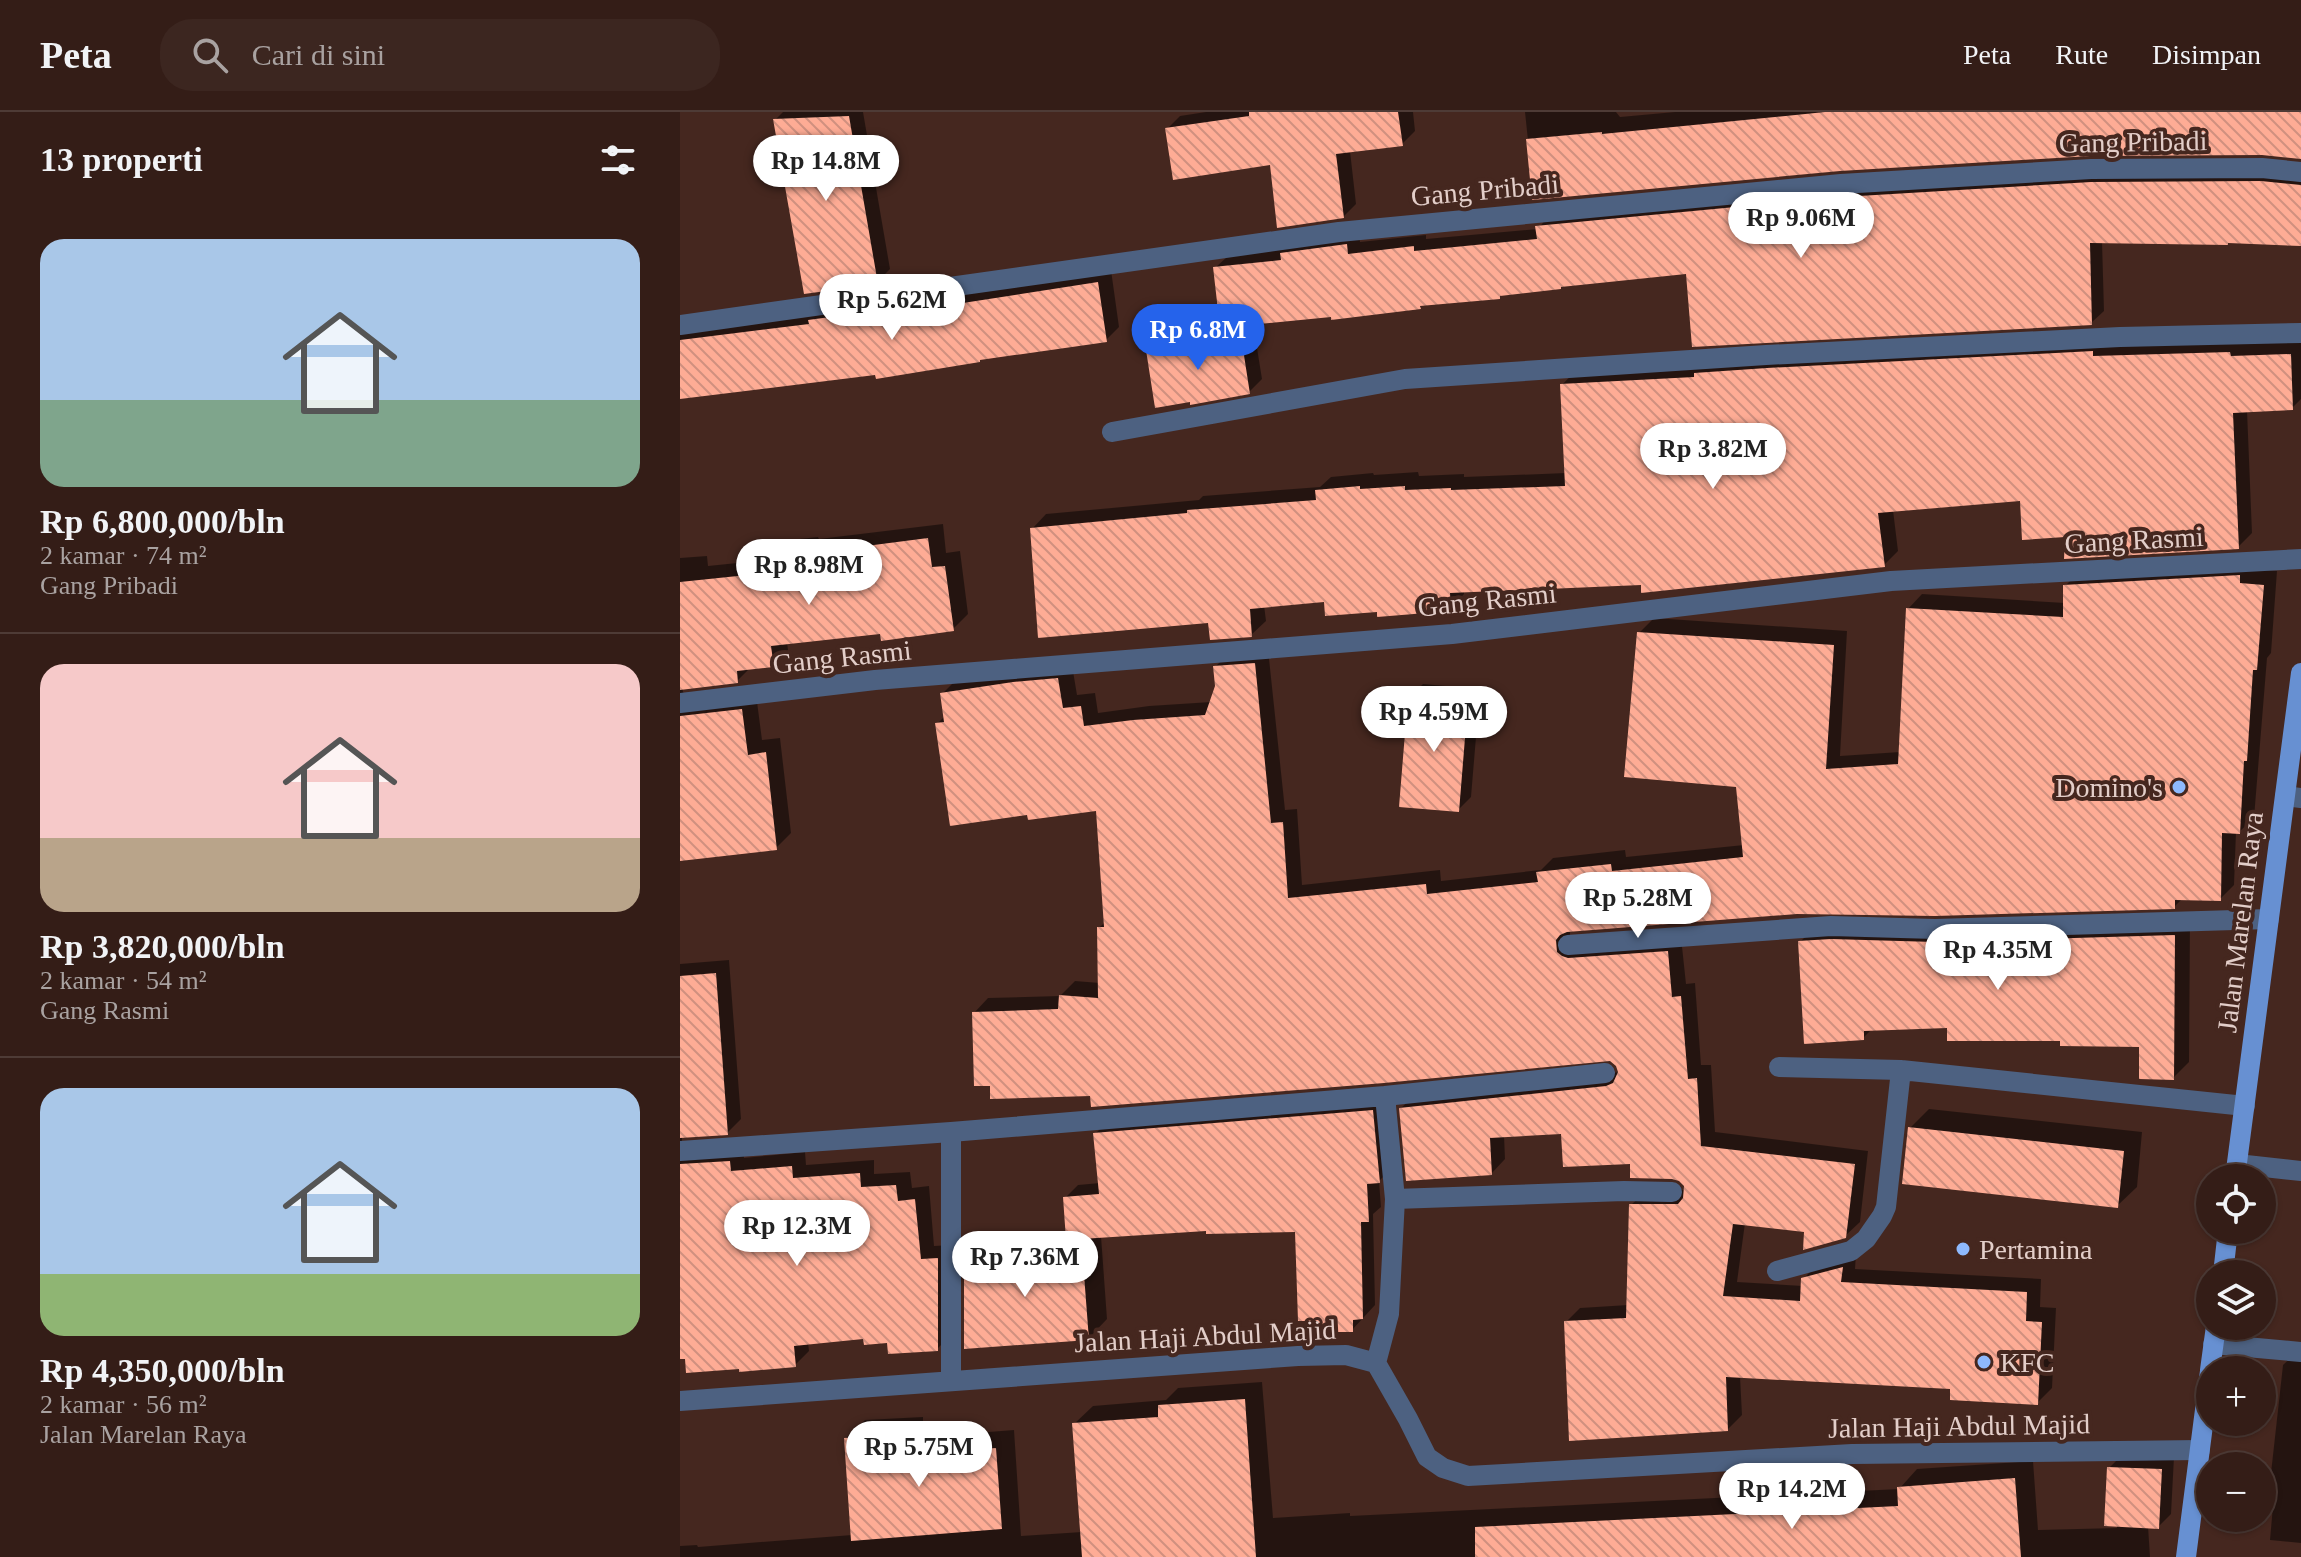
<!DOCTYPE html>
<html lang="id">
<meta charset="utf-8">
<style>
:root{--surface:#341d17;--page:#3c2620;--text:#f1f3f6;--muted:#a9a2a1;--line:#4e3b36;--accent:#2563eb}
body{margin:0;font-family:"Times New Roman",serif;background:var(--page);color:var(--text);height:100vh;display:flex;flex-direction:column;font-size:30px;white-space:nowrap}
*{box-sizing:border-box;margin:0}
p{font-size:26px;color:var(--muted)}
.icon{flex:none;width:44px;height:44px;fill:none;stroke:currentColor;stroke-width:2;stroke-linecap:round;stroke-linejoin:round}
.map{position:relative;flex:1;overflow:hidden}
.sheet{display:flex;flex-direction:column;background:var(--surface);width:680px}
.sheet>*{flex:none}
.fabs{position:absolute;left:1516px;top:1052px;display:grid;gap:16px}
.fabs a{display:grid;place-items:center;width:80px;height:80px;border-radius:50%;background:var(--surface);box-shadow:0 2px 6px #0004,0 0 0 2px var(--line);font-size:40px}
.price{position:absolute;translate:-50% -68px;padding:0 18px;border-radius:28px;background:#fff;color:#222;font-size:26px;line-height:52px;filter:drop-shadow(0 2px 4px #0008)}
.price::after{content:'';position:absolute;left:50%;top:48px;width:24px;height:18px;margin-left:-12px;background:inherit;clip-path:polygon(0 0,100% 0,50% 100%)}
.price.current{background:var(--accent);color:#fff}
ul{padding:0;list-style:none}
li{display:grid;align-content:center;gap:16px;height:424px;padding:0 40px}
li+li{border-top:2px solid var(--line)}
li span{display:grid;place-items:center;height:248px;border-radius:24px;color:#555}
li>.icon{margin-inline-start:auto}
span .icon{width:144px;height:144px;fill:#fffc;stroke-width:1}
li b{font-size:34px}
h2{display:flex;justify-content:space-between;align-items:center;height:96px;padding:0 40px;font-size:34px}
header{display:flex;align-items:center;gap:48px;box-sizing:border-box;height:112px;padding:0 40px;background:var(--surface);border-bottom:2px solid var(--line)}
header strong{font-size:38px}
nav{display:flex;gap:44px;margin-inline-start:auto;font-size:28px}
.search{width:560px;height:72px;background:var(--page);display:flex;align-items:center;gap:20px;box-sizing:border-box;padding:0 28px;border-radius:32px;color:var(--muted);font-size:30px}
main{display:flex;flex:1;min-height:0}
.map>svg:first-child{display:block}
.shadow{fill:#0007}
.building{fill:url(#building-back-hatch)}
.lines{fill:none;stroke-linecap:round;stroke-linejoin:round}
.minor{stroke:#4d6181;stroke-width:20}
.primary{stroke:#6790d2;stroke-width:20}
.poi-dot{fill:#8eb9fd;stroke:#45271f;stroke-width:3}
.labels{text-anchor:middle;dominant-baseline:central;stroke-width:8;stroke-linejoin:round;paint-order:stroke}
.street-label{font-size:28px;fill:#e3cec9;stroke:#45271f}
.poi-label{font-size:28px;fill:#e3cec9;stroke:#45271f;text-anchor:start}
</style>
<header>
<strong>Peta</strong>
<div class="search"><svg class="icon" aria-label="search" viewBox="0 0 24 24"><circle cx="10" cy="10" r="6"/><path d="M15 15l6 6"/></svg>Cari di sini</div>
<nav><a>Peta</a><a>Rute</a><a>Disimpan</a></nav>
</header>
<main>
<section class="sheet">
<h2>13 properti<svg class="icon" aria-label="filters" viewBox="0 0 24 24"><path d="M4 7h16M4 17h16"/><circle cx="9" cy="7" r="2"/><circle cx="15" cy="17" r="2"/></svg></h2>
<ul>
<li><span style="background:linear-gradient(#a9c7e8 65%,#7fa58c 0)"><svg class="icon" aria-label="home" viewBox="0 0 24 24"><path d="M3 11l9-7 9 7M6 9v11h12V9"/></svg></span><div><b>Rp 6,800,000/bln</b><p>2 kamar · 74 m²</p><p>Gang Pribadi</p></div></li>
<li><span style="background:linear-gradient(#f6c9c9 70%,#b9a48a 0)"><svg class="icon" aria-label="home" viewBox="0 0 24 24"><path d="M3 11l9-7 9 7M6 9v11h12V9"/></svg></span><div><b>Rp 3,820,000/bln</b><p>2 kamar · 54 m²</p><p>Gang Rasmi</p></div></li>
<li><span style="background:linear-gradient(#a9c7e8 75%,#8fb573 0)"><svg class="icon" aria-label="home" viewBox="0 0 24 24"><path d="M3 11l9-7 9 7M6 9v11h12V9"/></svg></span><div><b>Rp 4,350,000/bln</b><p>2 kamar · 56 m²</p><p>Jalan Marelan Raya</p></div></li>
</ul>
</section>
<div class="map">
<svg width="1621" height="1445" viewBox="0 0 1621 1445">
<defs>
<pattern id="building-back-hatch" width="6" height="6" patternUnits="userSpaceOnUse" patternTransform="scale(2)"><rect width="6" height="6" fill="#feac95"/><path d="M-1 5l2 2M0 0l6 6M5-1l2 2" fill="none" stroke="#d0907f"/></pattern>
</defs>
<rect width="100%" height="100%" fill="#45271f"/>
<path class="shadow" d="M103,0h80l27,157 -13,13 -102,-162z
M526,0h207l2,19 -13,13 -52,7 6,53 -13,13 -72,-54 -104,-34 13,-13z
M845,0h91l4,5 55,-5h626v45l-39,-4 -172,1 -250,15 -306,29z
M1621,60v72l-72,-3h-127l2,70 -13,12 -403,-51 -186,22 -3,3 -75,6 -4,4 -167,16 9,56 -13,13 -101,-41 13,-13 61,-9 -7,-61 13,-12 131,-23 1,9 66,-7v4l112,-10 12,-15 306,-29z
M431,158l8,57 -13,13 -229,33 -197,24v-68z
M1621,229v58l-9,9 -45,2 5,123 -14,14 -171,-12 -45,-36 -129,11 5,41 -14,14 -240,18 -180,8v3l-14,15 -71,1 -53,-10 -62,5 2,16 -15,14 -41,-14 -178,-92 14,-15 153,-14 4,-4 117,-9 11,-10 42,-4 1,2 44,-3 1,4 45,-2v3l102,-4 -4,-88 14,-15 134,-11z
M263,412l3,29 14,-2 8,63 -15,15 -71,3 -95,10 1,8 -15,15 -22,2 -14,14 -55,7 2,7 72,-1 6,46 18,-2 11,95 -15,15 -96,11v-301l27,-2 1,10 58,-6v-4l15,-15 37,-4 1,2z
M1574,457l23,2 -6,82 -4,5 -13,160 -15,14h-3l-2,53 -14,14 -37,-1 -9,9 -377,5 -227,18v7h111l5,47 9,-1 6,82h10l4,67 153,19 -8,71 -15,14 -100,-13 -8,59 66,4v-7l15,-15 38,-10 -1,15 186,10 -1,28 16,1 -4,80 -15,15 -85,-16 -212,-11 2,39 -15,15 -161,-108 14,-14 48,-3 3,-100 15,-14 40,-1v-4l-6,-6 -117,-48 -59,3 1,24 -14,15 -90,-66 15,-14 205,-22 -5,-9 -12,-5 -512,36 -100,-10 -18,-71 14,-15 72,-2 15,-15 25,2 -1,-55 6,-6 -7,-114 -69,5 -92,-89 8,-8 -3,-22 14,-14 116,-15 5,30 18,-2 3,20 51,-7 62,-4 6,-16 -2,-19 14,-14 39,-4 17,161 12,-1 5,76 138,-15 1,11 100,-11 12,-12 72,-8 1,7 118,-12 -6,-59 -99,-153 15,-15 193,13 -7,125 60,-4 8,-143 14,-15 143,9v-17l15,-15z
M743,572l57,5 -9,108 -13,13 -48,-113z
M1510,808l-1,142 -16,16 -32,-33 -79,-6 -113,-13 -77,3 -9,9 -63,-96 16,-16z
M49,848l12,159 -14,14 -45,4v6l61,4 1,11 61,-6 1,13 68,-5v14l36,-2 2,16 17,-2 5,60 17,-1v90l-14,14 -72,-12 -57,6 1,8 -14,14 -115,-8v-393z
M705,986l7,70 -13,13 2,26 -8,7 2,91 -23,25 -55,-100 -90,-1 -106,7 6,83 -19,20 -122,-82 19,-19 83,-6 -3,-34 13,-13 22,-2 -5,-49 13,-13z
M1249,997l213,23 -5,55 -20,19 -207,-78z
M1621,1236v195l-31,-3 5,-57 -5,-1 13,-117z
M582,1270l11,136 77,-5v3l549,-27 18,-20 116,-8 5,69 79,-2 -8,-60 13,-13 52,2 -3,57 -13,13 -10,-1 2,31h-1470v-11l17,-1 1,2 154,-12 -6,-97 19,-18 58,-3v12l27,-1v7l64,-5 7,106 61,-4 -8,-108 19,-18 73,-6 12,-12z"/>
<path class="building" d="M569,0h149l5,34 -67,8 8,64 -67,10 -7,-63 -97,15 -8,-52 84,-12z
M1145,0h476v47l-39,-4 -172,1 -250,15 -308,29 -6,-61 76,-7v2z
M169,4l29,168 -74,10 -31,-175z
M1581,69l40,4v61l-73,-3v2l-138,-2 2,82 -400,22 -6,-73 -125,13v2l-61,7v3l-80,7 1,3 -90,11v-3l-111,11 -7,-61 68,-7 -1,-7 67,-9 1,10 66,-8v5l123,-12 -2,-13 307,-29 249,-15z
M418,170l9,60 -127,18v2l-104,17 -1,-4 -195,24v-59l129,-16 -1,-4 74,-10 1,3 28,-4v2z
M561,224l9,58 -60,11v-3l-35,6 -9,-58z
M1413,239v5l137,-4 1,4 60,-2 2,56 -60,3 6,136 -175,10 1,-22 -43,3 -2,-39 -142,12 7,54 -244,26v-8l-191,8 1,17 -37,4 -37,3v-5l-52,4 -1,-14 -74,7 2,28 -42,3 -2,-17 -170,15 -8,-110 157,-15v-3l129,-10 -1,-10 45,-4v3l45,-3v4l46,-2v2l114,-4 -5,-102 134,-7v-4l73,-5z
M248,426l4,29 13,-1 9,65 -73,10 -1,-7 -109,12 3,21 -37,4 1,12 -58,7v-108l86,-9 -2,-18 40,-4v3z
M1560,463v8l24,2 -7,85h-4l-6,91h-3l-4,73 -18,-1 -1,68 -46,-1v9l-240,7 -138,-2 -230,18 -7,3 -4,5 1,12 5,4 6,2 100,-7 4,46 9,-1 7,83 9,-1 4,68 154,18 -9,74 -43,12 1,-18 -71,-8 -10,72 77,5 1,-23 42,-11 -2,15 186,10 -1,29 16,1 -4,83 -88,-5v-11l-224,-12 2,54 -159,10 -5,-120 62,-3 3,-114h49l5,-6 1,-12 -5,-5 -7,-2 -42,-1v-14l-67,3 -2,-33 -71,4 2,37 -86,6 -7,-73 207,-22 7,-3 5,-11 -2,-6 -6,-5 -226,22 -293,24 -1,-11 -100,3v-13h-16l-2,-74 86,-3 1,-14 39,3 -1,-71h7l-8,-116 -68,9 -1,-5 -77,11 -15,-103 9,-1 -4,-29 73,-11 45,-4 5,30 18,-2 3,20 49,-6 72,-5 10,-29 -2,-20 42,-3 16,160 12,-1 5,76 138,-14 1,10 111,-12 -2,-10 75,-8 1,7 131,-14 -7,-70 -112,-10 13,-145 197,13 -8,124 72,-5 8,-156 157,9v-32z
M728,584l60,5 -9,111 -60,-5z
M62,597l6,46 18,-3 11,98 -97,11v-145z
M1495,823l-1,145 -35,-1v-32l-79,-1v-5h-113v-13l-83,3v9l-60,4 -6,-103 33,-2 104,3z
M36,861l12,162 -48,3v-162z
M693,998l7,73 -13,1 2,38h-8l2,97 -10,1v12h-35v-11h-20l-3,-89 -89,2v-3l-140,9 -3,-43 36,-3 -6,-61z
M1228,1015l216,24 -6,57 -216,-24z
M50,1049l1,10 61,-5 1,12 67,-5 1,14 35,-2 2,16 17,-2 6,60 17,-1v93l-50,3 -1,-11 -23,2 -1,-6 -69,7 2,21 -57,5v-3l-53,4 -1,-14h-5v-195z
M402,1136l7,92 -125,9v-93z
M565,1287l11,158h-174l-10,-134 86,-6v-12z
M225,1322l1,12 26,-1v7l64,-4 6,81 -151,12 -7,-103z
M1427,1355l55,2 -3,60 -55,-3z
M1335,1366l6,79h-546v-30l423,-21 -1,-19z"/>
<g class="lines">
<path class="minor" d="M0,213l659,-93 502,-48 250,-15 171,-1 39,4
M432,320l293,-53 361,-24 354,-18 181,-4
M0,591l195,-23 577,-46 439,-53 410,-22
M1605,684l16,2
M888,833l263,-19 104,3 334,-10
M1099,955l122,3 344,36
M705,984l220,-23
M271,1020v248
M0,1039l271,-19 434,-36 10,103 -6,115 -13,49
M1557,1052l64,7
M715,1087l229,-8 48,1
M1097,1159l74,-20 15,-12 16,-23 4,-9 15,-137
M1533,1232l88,8
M0,1289l618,-45 48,-1 30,8 32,56 19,38 16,11 25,8 384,-22 348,-4"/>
<path class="primary" d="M1555,1066l66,-505
M1543,1162l5,-44
M1530,1258l6,-44
M1506,1445l24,-186"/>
</g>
<g class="poi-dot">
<circle cx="1499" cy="675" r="8"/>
<circle cx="1283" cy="1137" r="8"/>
<circle cx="1304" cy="1250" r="8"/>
</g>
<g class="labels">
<g class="street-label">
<text transform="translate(1453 30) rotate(-1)">Gang Pribadi</text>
<text transform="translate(805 78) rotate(-5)">Gang Pribadi</text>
<text transform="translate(1454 428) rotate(-3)">Gang Rasmi</text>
<text transform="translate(807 488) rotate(-6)">Gang Rasmi</text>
<text transform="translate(162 545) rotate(-6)">Gang Rasmi</text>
<text transform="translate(1560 810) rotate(-83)">Jalan Marelan Raya</text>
<text transform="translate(525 1224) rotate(-3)">Jalan Haji Abdul Majid</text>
<text transform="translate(1279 1314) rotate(-1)">Jalan Haji Abdul Majid</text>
</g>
<g class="poi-label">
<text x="1483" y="675" text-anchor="end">Domino's</text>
<text x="1299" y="1137">Pertamina</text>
<text x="1320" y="1250">KFC</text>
</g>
</g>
</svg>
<div class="fabs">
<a><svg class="icon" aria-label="locate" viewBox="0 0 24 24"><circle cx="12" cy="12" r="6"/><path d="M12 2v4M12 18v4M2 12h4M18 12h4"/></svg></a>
<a><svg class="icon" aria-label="layers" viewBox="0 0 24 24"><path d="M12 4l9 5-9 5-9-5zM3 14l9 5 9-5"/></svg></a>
<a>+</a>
<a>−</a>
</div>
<b class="price" style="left:146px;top:91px">Rp 14.8M</b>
<b class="price" style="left:1121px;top:148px">Rp 9.06M</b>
<b class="price" style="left:212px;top:230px">Rp 5.62M</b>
<b class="price current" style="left:518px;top:260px">Rp 6.8M</b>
<b class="price" style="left:1033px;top:379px">Rp 3.82M</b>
<b class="price" style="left:129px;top:495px">Rp 8.98M</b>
<b class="price" style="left:754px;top:642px">Rp 4.59M</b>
<b class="price" style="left:958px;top:828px">Rp 5.28M</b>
<b class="price" style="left:1318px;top:880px">Rp 4.35M</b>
<b class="price" style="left:117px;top:1156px">Rp 12.3M</b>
<b class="price" style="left:345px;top:1187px">Rp 7.36M</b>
<b class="price" style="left:239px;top:1377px">Rp 5.75M</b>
<b class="price" style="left:1112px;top:1419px">Rp 14.2M</b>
</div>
</main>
